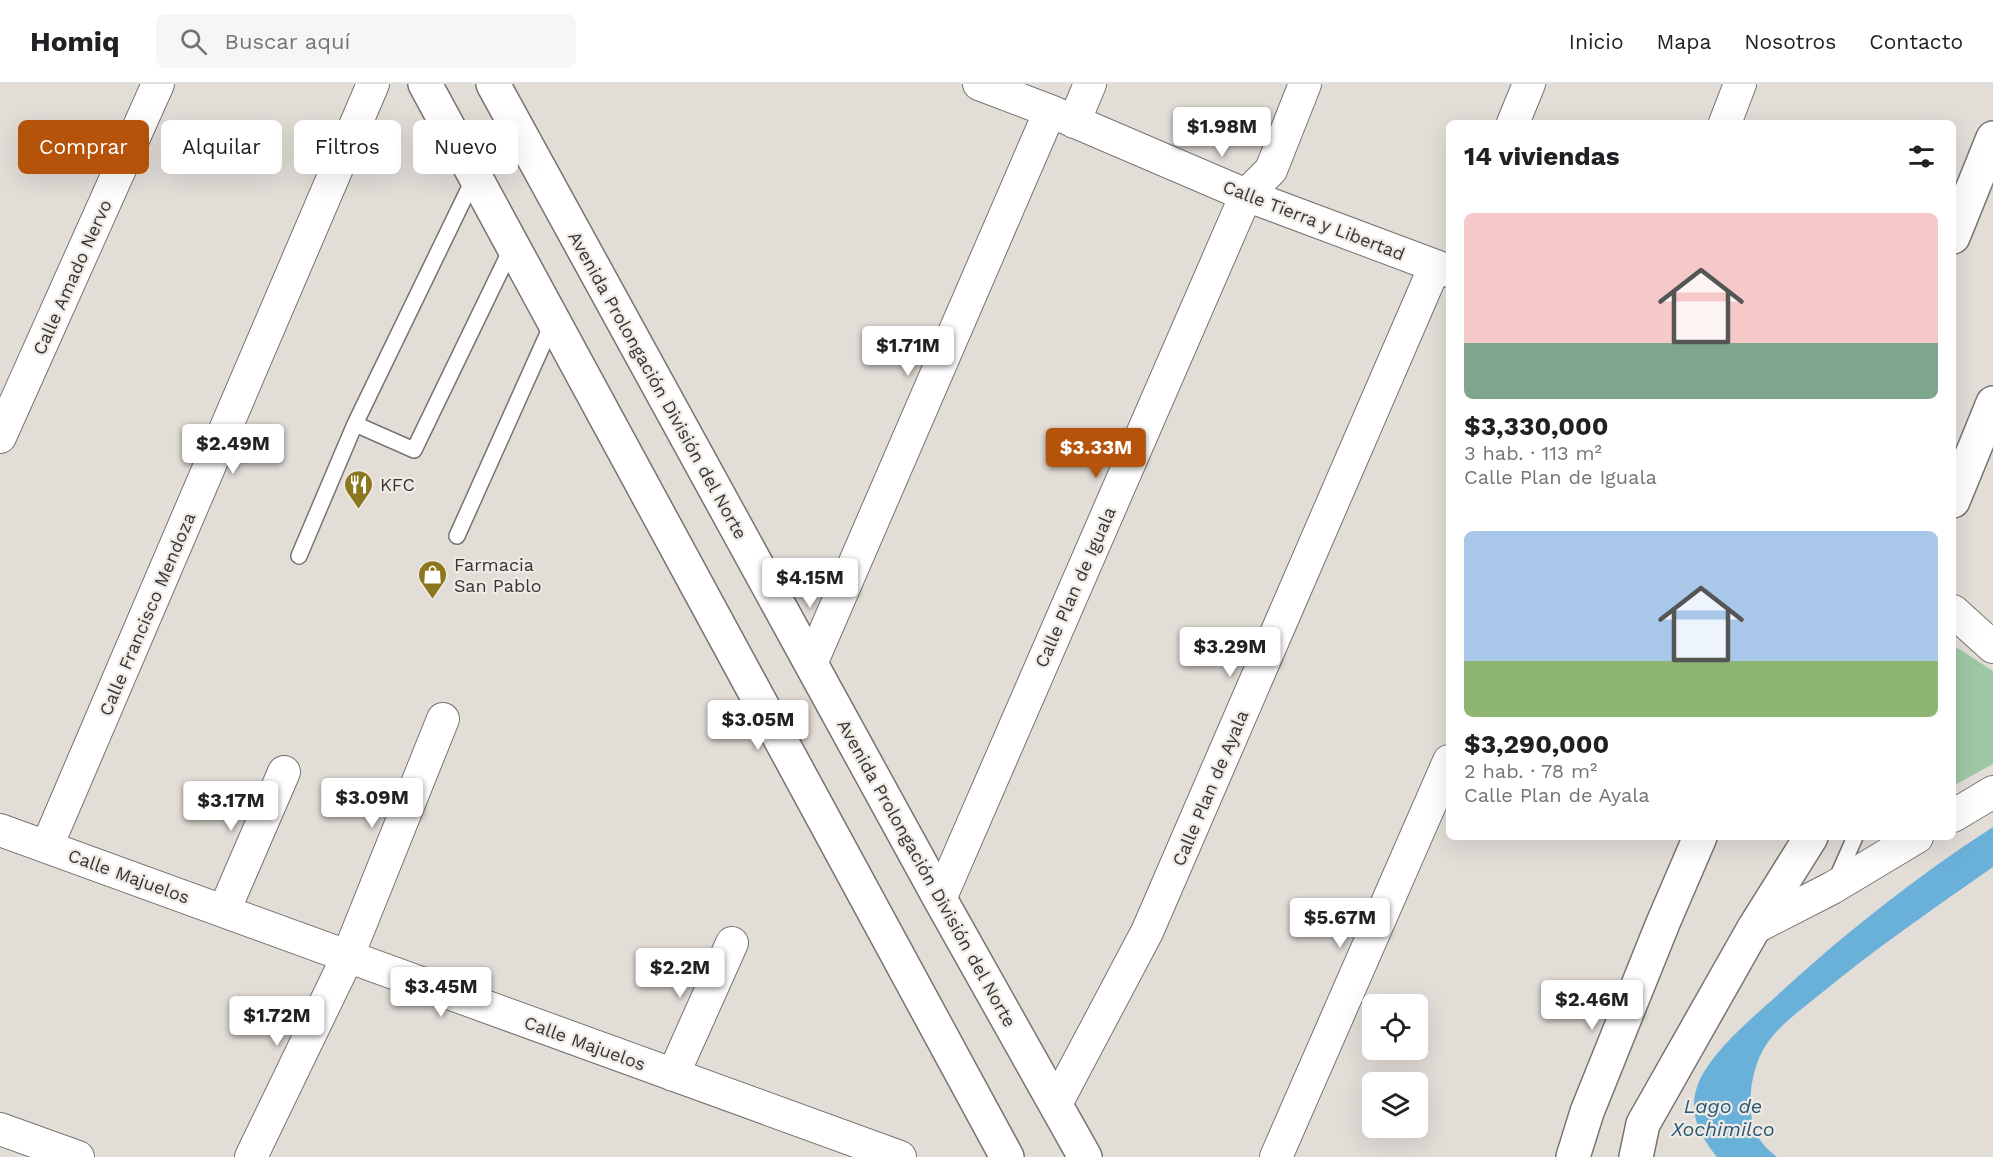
<!DOCTYPE html>
<html lang="es">
<meta charset="utf-8">
<style>
:root{--surface:#fff;--page:#f6f6f6;--text:#202124;--muted:#757577;--line:#e0e0e0;--accent:#b45309}
body{margin:0;font-family:"Work Sans",sans-serif;background:var(--page);color:var(--text);height:100vh;display:flex;flex-direction:column;font-size:22px;white-space:nowrap}
*{box-sizing:border-box;margin:0}
p{font-size:20px;color:var(--muted)}
.icon{flex:none;width:33px;height:33px;fill:none;stroke:currentColor;stroke-width:2;stroke-linecap:round;stroke-linejoin:round}
.map{position:relative;flex:1;overflow:hidden}
.panel{position:absolute;left:1446px;top:36px;width:510px;height:720px;display:flex;flex-direction:column;background:var(--surface);border-radius:9px;box-shadow:0 6px 24px #0002}
.panel>*{flex:none}
.guide{position:absolute;left:18px;top:36px;width:570px;height:54px;display:flex;gap:12px}
.controls{position:absolute;left:1362px;top:910px;display:grid;gap:12px}
.controls a{display:grid;place-items:center;width:66px;height:66px;border-radius:9px;background:var(--surface);box-shadow:0 6px 24px #0002;font-size:30px}
.price{position:absolute;translate:-50% -51px;padding:0 14px;border-radius:6px;background:#fff;color:#222;font-size:20px;line-height:39px;filter:drop-shadow(0 2px 3px #0008)}
.price::after{content:'';position:absolute;left:50%;top:36px;width:18px;height:14px;margin-left:-9px;background:inherit;clip-path:polygon(0 0,100% 0,50% 100%)}
.price.selected{background:var(--accent);color:#fff}
ul{padding:0;list-style:none}
li{display:grid;align-content:center;gap:12px;height:318px;padding:0 18px}
li span{display:grid;place-items:center;height:186px;border-radius:9px;color:#555}
li>.icon{margin-inline-start:auto}
span .icon{width:108px;height:108px;fill:#fffc;stroke-width:1}
li b{font-size:26px}
h2{display:flex;justify-content:space-between;align-items:center;height:72px;padding:0 18px;font-size:26px}
.tag{padding:0 21px;border-radius:9px;background:var(--surface);box-shadow:0 6px 24px #0002;font-size:21px;line-height:54px}
.tag.selected{background:var(--accent);color:#fff}
header{display:flex;align-items:center;gap:36px;box-sizing:border-box;height:84px;padding:0 30px;background:var(--surface);border-bottom:2px solid var(--line)}
header strong{font-size:28px}
nav{display:flex;gap:33px;margin-inline-start:auto;font-size:21px}
.search{width:420px;height:54px;background:var(--page);display:flex;align-items:center;gap:15px;box-sizing:border-box;padding:0 21px;border-radius:9px;color:var(--muted);font-size:22px}
.map>svg:first-child{display:block}
.green{fill:#9ec8a5}
.water{fill:#6ab1da}
.lines{fill:none;stroke-linecap:round;stroke-linejoin:round}
.service-casing{stroke:#78736f;stroke-width:18}
.minor-casing{stroke:#78736f;stroke-width:34}
.secondary-casing{stroke:#78736f;stroke-width:36}
.service{stroke:#fff;stroke-width:15}
.minor{stroke:#fff;stroke-width:32}
.secondary{stroke:#fff;stroke-width:33}
.labels{text-anchor:middle;dominant-baseline:central;stroke-width:4.5;stroke-linejoin:round;paint-order:stroke}
.street-label{font-size:18px;fill:#373433;stroke:#f0eae5}
.poi-label{font-size:18px;fill:#373433;stroke:#f0eae5;text-anchor:start}
.water-label{font-size:20px;font-style:italic;fill:#245a77;stroke:#f0eae5}
</style>
<header>
<strong>Homiq</strong>
<div class="search"><svg class="icon" aria-label="search" viewBox="0 0 24 24"><circle cx="10" cy="10" r="6"/><path d="M15 15l6 6"/></svg>Buscar aquí</div>
<nav><a>Inicio</a><a>Mapa</a><a>Nosotros</a><a>Contacto</a></nav>
</header>
<div class="map">
<svg width="1993" height="1073" viewBox="0 0 1993 1073">
<rect width="100%" height="100%" fill="#e3ddd8"/>
<path class="green" d="M1953,561l40,26v93l-40,22z"/>
<path class="water" d="M1993,743v40c-59,41 -118,82 -174,128 -18,15 -40,30 -53,50 -15,23 -21,63 -10,88 4,9 13,18 21,24h-60c-17,-21 -29,-43 -20,-70 10,-30 50,-65 74,-86 69,-64 143,-123 222,-174z"/>
<g class="lines">
<defs>
<path id="service" d="M475,92l-120,248 59,26 99,-205
M457,452l96,-214
M299,472l56,-132
M1836,796l19,-43"/>
<path id="minor" d="M979,0l71,27 196,84 203,76
M1074,38l16,-38
M1513,39l16,-39
M1725,39l15,-39
M0,353l158,-353
M1953,527l40,36
M811,580l239,-553
M1953,732l40,-24
M0,746l900,327
M47,762l326,-762
M940,815l306,-704 25,-25 34,-86
M224,827l60,-139
M1754,844l78,-40 85,-51
M673,991l59,-132
M1056,1020l91,-172 288,-666
M0,1045l78,28
M251,1073l96,-199 96,-239
M1276,1073l173,-396"/>
<path id="secondary" d="M425,0l582,1073
M493,0l447,815 145,258
M1953,153l40,-99
M1953,417l40,-98
M1573,1073l14,-45 76,-189 37,-86
M1636,1073l7,-33 111,-196 57,-91"/>
</defs>
<use href="#service" class="service-casing"/>
<use href="#minor" class="minor-casing"/>
<use href="#secondary" class="secondary-casing"/>
<use href="#service" class="service"/>
<use href="#minor" class="minor"/>
<use href="#secondary" class="secondary"/>
</g>
<defs>
<symbol id="restaurant-pin" viewBox="-11 -11 22 30"><path d="M0 17L-7.5 6A9.5 9.5 0 1 1 7.5 6Z" fill="#8c771c" stroke="#f0eae5"/><path d="M-5-6h1v4h1v-4h1v4h1v-4h1v5L-1.5 .5V6h-2V.5L-5-1ZM5-6V6H3V1.5H1.5Q1.5-4 5-6Z" fill="#fff"/></symbol>
<symbol id="shop-pin" viewBox="-11 -11 22 30"><path d="M0 17L-7.5 6A9.5 9.5 0 1 1 7.5 6Z" fill="#8c771c" stroke="#f0eae5"/><path d="M-5-2.5h2.3a2.7 3.5 0 0 1 5.4 0H5L5.5 6h-11ZM-1.5-2.5h3a1.5 2.3 0 0 0-3 0Z" fill="#fff"/></symbol>
</defs>
<g fill-rule="evenodd">
<use href="#restaurant-pin" x="342" y="384" width="33" height="45"/>
<use href="#shop-pin" x="416" y="474" width="33" height="45"/>
</g>
<g class="labels">
<g class="street-label">
<text transform="translate(1314 136) rotate(21)">Calle Tierra y Libertad</text>
<text transform="translate(72 193) rotate(-66)">Calle Amado Nervo</text>
<text transform="translate(658 301) rotate(61)">Avenida Prolongación División del Norte</text>
<text transform="translate(1075 503) rotate(-66)">Calle Plan de Iguala</text>
<text transform="translate(147 530) rotate(-67)">Calle Francisco Mendoza</text>
<text transform="translate(1210 704) rotate(-67)">Calle Plan de Ayala</text>
<text transform="translate(927 789) rotate(61)">Avenida Prolongación División del Norte</text>
<text transform="translate(129 792) rotate(20)">Calle Majuelos</text>
<text transform="translate(585 959) rotate(20)">Calle Majuelos</text>
</g>
<g class="poi-label">
<text x="380" y="400">KFC</text>
<text x="454" y="480">Farmacia<tspan x="454" dy="21">San Pablo</tspan></text>
</g>
<g class="water-label">
<text x="1723" y="1022">Lago de<tspan x="1723" dy="23">Xochimilco</tspan></text>
</g>
</g>
</svg>
<div class="controls">
<a><svg class="icon" aria-label="locate" viewBox="0 0 24 24"><circle cx="12" cy="12" r="6"/><path d="M12 2v4M12 18v4M2 12h4M18 12h4"/></svg></a>
<a><svg class="icon" aria-label="layers" viewBox="0 0 24 24"><path d="M12 4l9 5-9 5-9-5zM3 14l9 5 9-5"/></svg></a>
</div>
<b class="price" style="left:1222px;top:74px">$1.98M</b>
<b class="price" style="left:908px;top:293px">$1.71M</b>
<b class="price" style="left:233px;top:391px">$2.49M</b>
<b class="price selected" style="left:1096px;top:395px">$3.33M</b>
<b class="price" style="left:810px;top:525px">$4.15M</b>
<b class="price" style="left:1230px;top:594px">$3.29M</b>
<b class="price" style="left:758px;top:667px">$3.05M</b>
<b class="price" style="left:372px;top:745px">$3.09M</b>
<b class="price" style="left:231px;top:748px">$3.17M</b>
<b class="price" style="left:1340px;top:865px">$5.67M</b>
<b class="price" style="left:680px;top:915px">$2.2M</b>
<b class="price" style="left:441px;top:934px">$3.45M</b>
<b class="price" style="left:1592px;top:947px">$2.46M</b>
<b class="price" style="left:277px;top:963px">$1.72M</b>
<div class="guide">
<a class="tag selected">Comprar</a>
<a class="tag">Alquilar</a>
<a class="tag">Filtros</a>
<a class="tag">Nuevo</a>
</div>
<section class="panel">
<h2>14 viviendas<svg class="icon" aria-label="filters" viewBox="0 0 24 24"><path d="M4 7h16M4 17h16"/><circle cx="9" cy="7" r="2"/><circle cx="15" cy="17" r="2"/></svg></h2>
<ul>
<li><span style="background:linear-gradient(#f6c9c9 70%,#7fa58c 0)"><svg class="icon" aria-label="home" viewBox="0 0 24 24"><path d="M3 11l9-7 9 7M6 9v11h12V9"/></svg></span><div><b>$3,330,000</b><p>3 hab. · 113 m²</p><p>Calle Plan de Iguala</p></div></li>
<li><span style="background:linear-gradient(#a9c7e8 70%,#8fb573 0)"><svg class="icon" aria-label="home" viewBox="0 0 24 24"><path d="M3 11l9-7 9 7M6 9v11h12V9"/></svg></span><div><b>$3,290,000</b><p>2 hab. · 78 m²</p><p>Calle Plan de Ayala</p></div></li>
</ul>
</section>
</div>
